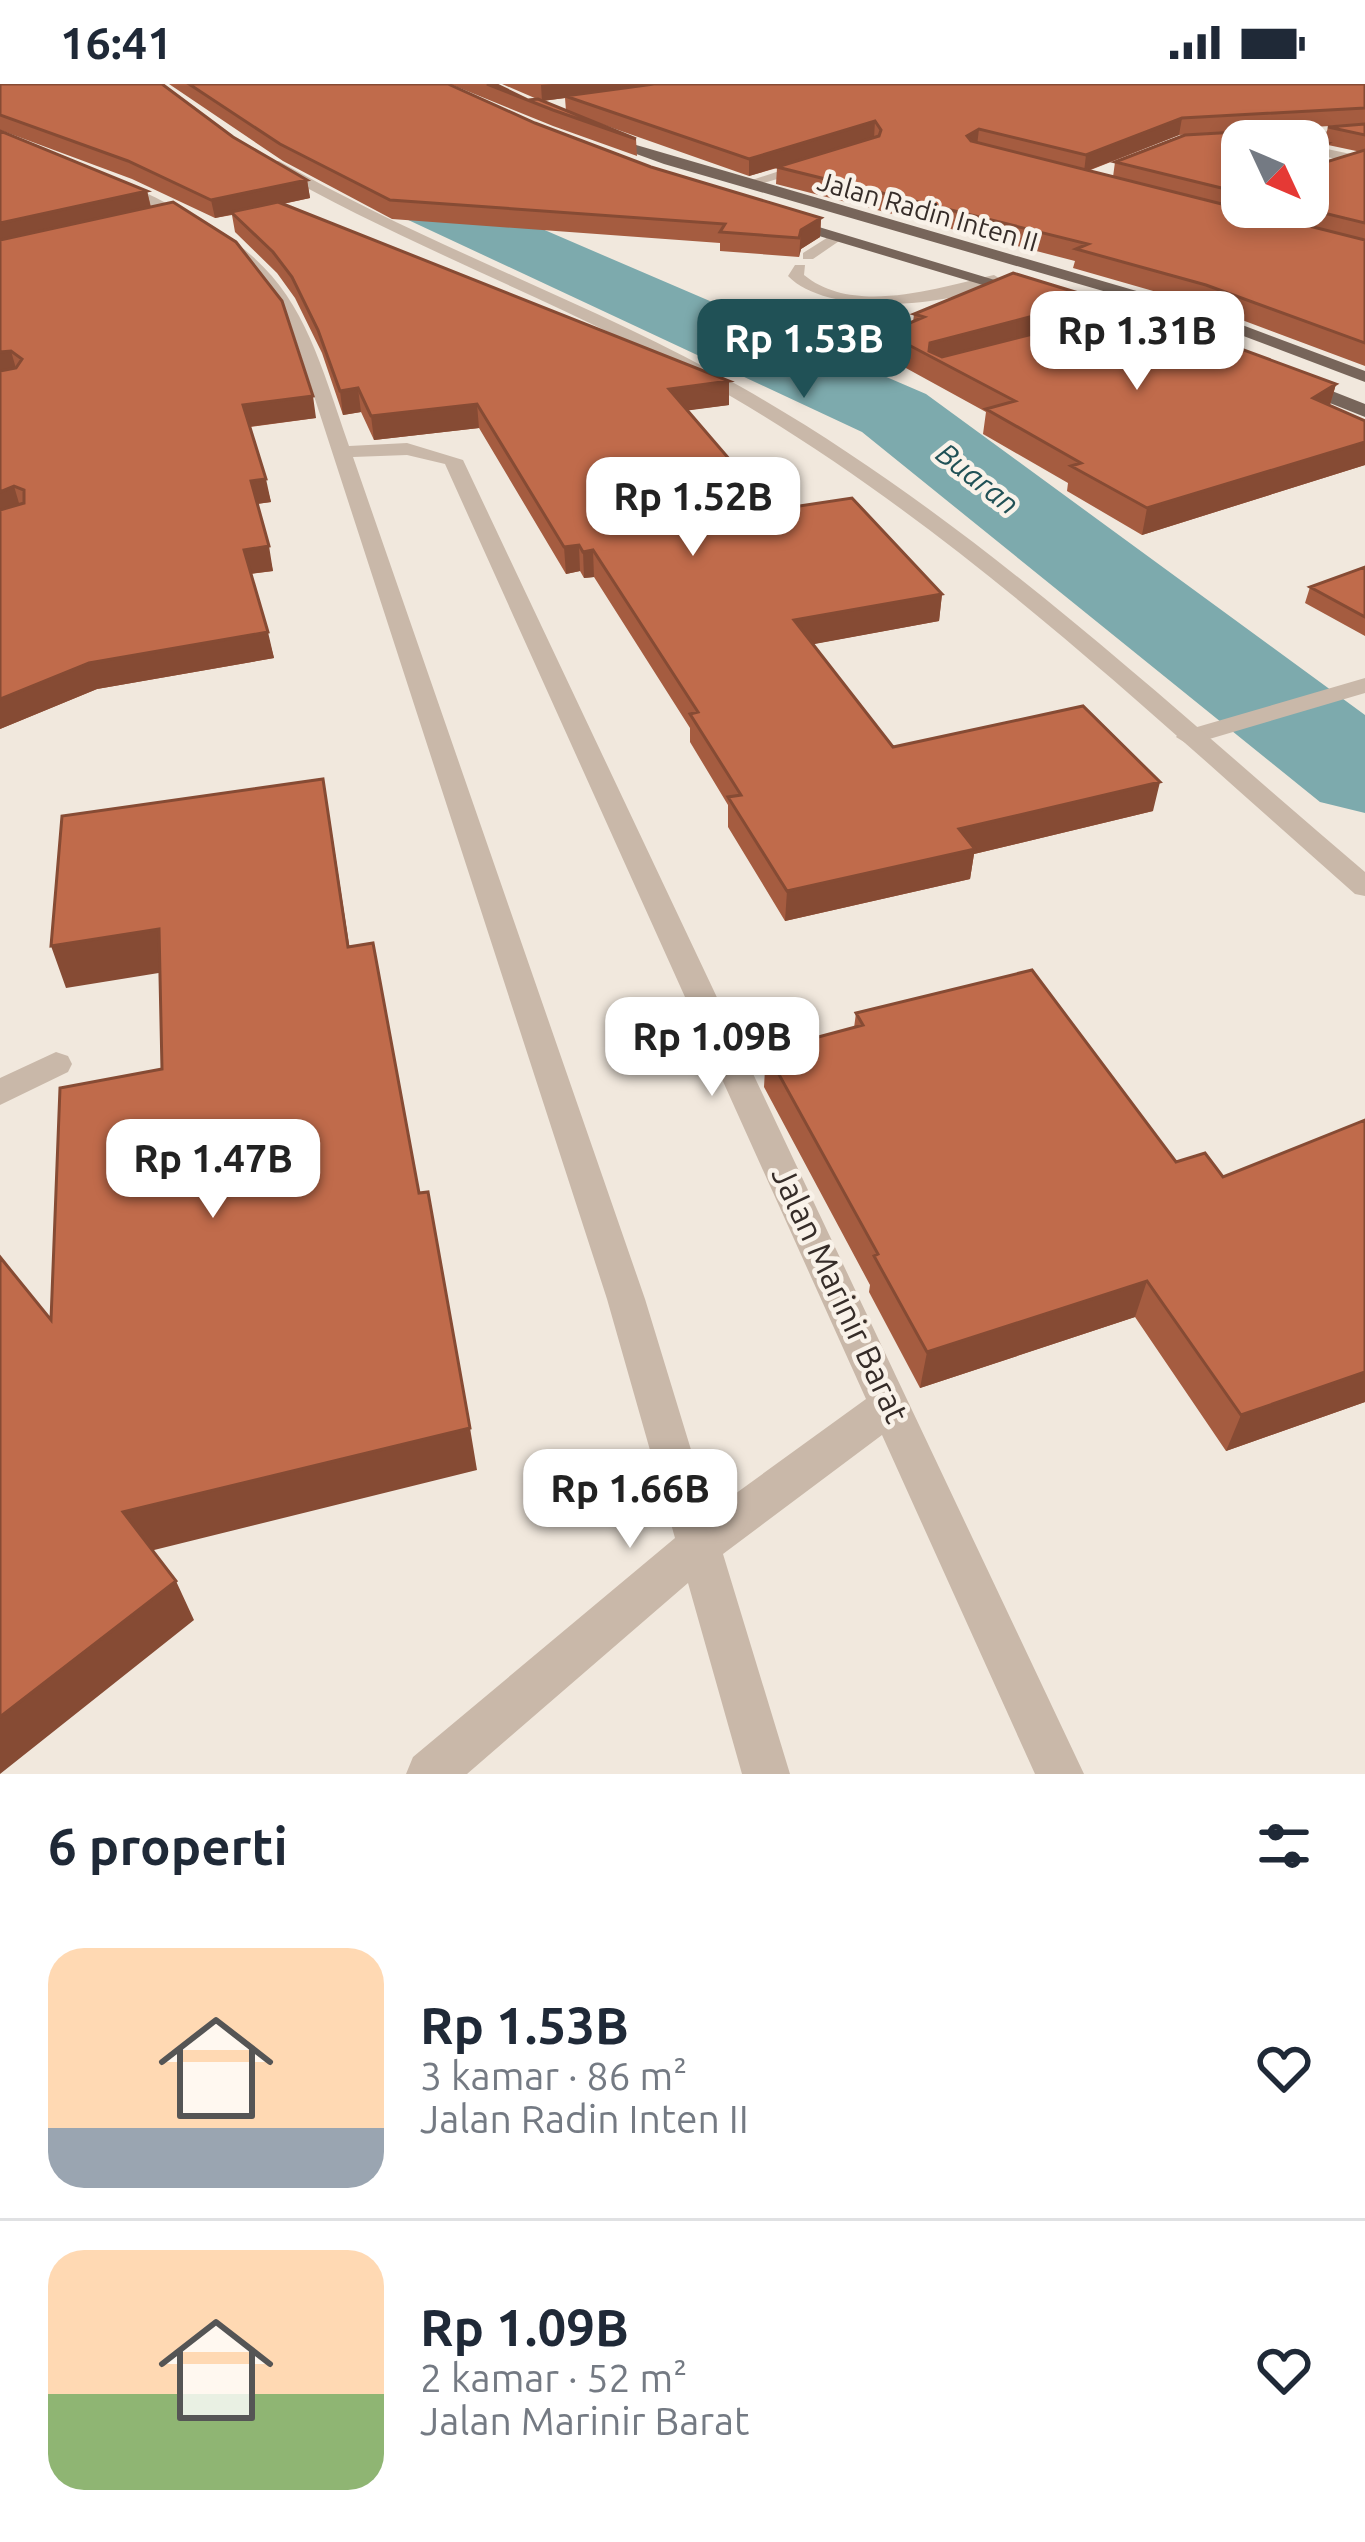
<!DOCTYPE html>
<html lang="id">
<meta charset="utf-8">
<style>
:root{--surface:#fff;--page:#f2f2f3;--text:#1f2937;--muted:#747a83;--line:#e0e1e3;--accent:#205156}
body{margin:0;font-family:Ubuntu,sans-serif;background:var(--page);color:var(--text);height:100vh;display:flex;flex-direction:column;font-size:45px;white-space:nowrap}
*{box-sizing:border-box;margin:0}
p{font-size:39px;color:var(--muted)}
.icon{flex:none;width:66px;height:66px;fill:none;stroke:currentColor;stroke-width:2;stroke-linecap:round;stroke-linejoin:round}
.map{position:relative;height:1690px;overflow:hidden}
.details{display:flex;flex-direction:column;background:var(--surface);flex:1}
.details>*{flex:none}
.needle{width:78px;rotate:134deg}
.controls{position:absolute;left:1221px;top:36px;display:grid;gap:24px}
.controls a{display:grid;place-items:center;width:108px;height:108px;border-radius:24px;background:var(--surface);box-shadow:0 6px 18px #0003;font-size:60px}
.price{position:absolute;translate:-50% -102px;padding:0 27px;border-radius:24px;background:#fff;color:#222;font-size:39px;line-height:78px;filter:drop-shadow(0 3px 6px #0008)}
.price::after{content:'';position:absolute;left:50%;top:72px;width:36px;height:27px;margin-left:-18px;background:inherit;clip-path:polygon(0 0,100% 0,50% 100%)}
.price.on{background:var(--accent);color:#fff}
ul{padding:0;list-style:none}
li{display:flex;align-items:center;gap:36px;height:300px;padding:0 48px}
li+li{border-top:3px solid var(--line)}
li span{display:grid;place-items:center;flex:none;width:336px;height:240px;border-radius:36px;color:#555}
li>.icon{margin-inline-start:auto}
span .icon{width:144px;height:144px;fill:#fffc;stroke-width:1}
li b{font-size:51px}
h2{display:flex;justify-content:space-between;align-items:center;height:144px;padding:0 48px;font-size:51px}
.status{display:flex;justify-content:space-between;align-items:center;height:84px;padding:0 60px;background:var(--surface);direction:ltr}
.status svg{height:33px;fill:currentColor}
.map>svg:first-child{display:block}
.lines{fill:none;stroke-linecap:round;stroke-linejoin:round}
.river{fill:#7daaad;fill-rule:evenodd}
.service{fill:#c9b8a9;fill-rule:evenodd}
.minor{fill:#c9b8a9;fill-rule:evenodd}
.primary{fill:#77655a;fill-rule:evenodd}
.wall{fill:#a55c40;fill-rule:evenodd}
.shaded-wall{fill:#864b34}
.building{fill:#c06b4b;stroke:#864b34;stroke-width:3}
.labels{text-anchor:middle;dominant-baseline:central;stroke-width:9;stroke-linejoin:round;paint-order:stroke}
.far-street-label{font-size:27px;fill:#362d29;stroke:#f9f2e9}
.far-water-label{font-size:30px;font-style:italic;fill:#205156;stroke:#f9f2e9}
.street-label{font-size:33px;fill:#362d29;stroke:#f9f2e9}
</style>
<div class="status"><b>16:41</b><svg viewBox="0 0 49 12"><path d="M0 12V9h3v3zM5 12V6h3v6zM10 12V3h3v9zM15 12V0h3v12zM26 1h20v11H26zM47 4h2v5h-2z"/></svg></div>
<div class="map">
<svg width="1365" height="1690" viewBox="0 0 1365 1690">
<rect width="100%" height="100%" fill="#f1e8dd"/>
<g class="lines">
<path class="river" d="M206,0h62l88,65 570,245 439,321v98l-45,-11 -458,-370 -550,-257z"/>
<path class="service" d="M833,150l12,3 -32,22h-10v-6z
M795,181h10l-1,10c50,41 133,13 190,0l8,5c-45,27 -174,38 -214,-4z
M1365,594v15l-176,52 -13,-8 4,-5z"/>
<path class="minor" d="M1365,45v8l-96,2 -6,-4z
M1308,61l57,12v8l-57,-12z
M816,75l5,7 -74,22 -7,-4z
M269,77h10c150,86 314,142 464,227 229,130 422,314 622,484v24l-10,-2c-199,-175 -393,-362 -623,-497 -149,-87 -313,-144 -463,-230z
M107,98c22,0 49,16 69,26 120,56 133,122 173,238l58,-3 56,17 621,1314h-49l-153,-339 -159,119 67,220h-48l-54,-191 -221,191h-61l7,-17 262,-219 -68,-239 -318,-980c-45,-69 -108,-100 -182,-131zM407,371l38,9 421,935 -156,113 -65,-213 -292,-842z
M56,968l12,4 4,8 -4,8 -68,33v-27z"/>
<path class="primary" d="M595,49l610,178 160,60v11l-172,-65 -529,-153 -69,-25z
M779,134h10l365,110 -14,4 -361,-108z
M1292,296h12l61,24v13l-73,-29z"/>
</g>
<path class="wall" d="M0,0l233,53 74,43 3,18 -27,6 446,201 -41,5 85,100 169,84 -3,27 -126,23 80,103 260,64 -179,43 -4,25 -185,42 -57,-94v-22l-38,-63v-14l-96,-151 -10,1 -4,-7 -14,3 -87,-146 -105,12 -13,-28 -18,3 -21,-62 -27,-55 -18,-25 -42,-41 -3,-17 -17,3 -83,-39 -132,-49z
M169,0h279l87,39 116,44 170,51 -1,19 -19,12 -2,8 -79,-6v-8l-328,-24 -109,-58z
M450,0h45l33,16 9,-1 -35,-15h863v282l-163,-61 -129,-37 2,-7 -299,-77 1,-16 -28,8 -162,-57 49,20 1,17 -84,-30zM565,14l1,13 -24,-10zM1347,41l-19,2 -4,16 -15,-4 -1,-11 -123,7 -70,27 -2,15 -25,-6 91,-36zM1242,57h66v66h-66zM1328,61l33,7 -51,15 14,-6z
M0,47l147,60 4,16 165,211 -66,9 21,75 -14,2 16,67 -22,3 23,84 -177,31 -97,40z
M914,230l181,5 241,65 -6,21 35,16v44l-223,70 -75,-44 1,-8 -85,-49 3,-22 -102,-56 2,-23 27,-11z
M1365,483v69l-60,-33 5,-16z
M856,929l320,149 47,15 142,-57v282l-139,49 -91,-134 -215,71 -51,-96 1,-7 -106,-198 2,-36 88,-23z"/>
<path class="shaded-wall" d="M552,0h116l-103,12v2l-23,3 -1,-16z
M1182,34l-3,17 -95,37 2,-17z
M875,37l-1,17 -125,38v-17z
M979,45l-2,17 -11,7 1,-17z
M1328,59l-4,18 -16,6 2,-16z
M307,96l3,18 -95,20 -4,-18z
M147,107l4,18 -151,34v-20z
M821,134l-1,19 -19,12 -2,8 2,-27z
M1098,215l-4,23 -152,41 -13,-7 1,-13z
M11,267l6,21 -17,2v-22z
M729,297v24l-60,8v-24z
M1336,300l-7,24 -16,-10z
M358,304l3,24 -18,3 -3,-24z
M313,312l3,22 -69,9 -4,-22z
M477,320l2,24 -105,12 -3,-24z
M1365,358v23l-223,70 5,-27z
M266,395l5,23 -15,2 -5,-23z
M14,402l7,24 -21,8v-26z
M579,461l1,26 -14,3 -2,-27z
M269,462l4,25 -25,3 -4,-24z
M593,466l1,27 -10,1 -1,-26z
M942,510l-3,27 -146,27 1,-28z
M268,548l6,26 -177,31 -97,40v-30l89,-36z
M323,695l7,42 26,169 -8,-43z
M1160,698l-7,29 -179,43 -4,25 -185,42 2,-30 172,-62z
M159,845l12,42 -105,17 -15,-42z
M1147,1197l-12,36 -215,71 7,-36z
M1365,1288v30l-139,49 15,-36z
M470,1344l7,42 -335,83 -19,-41z
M176,1497l18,39 -194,154v-57z"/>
<path class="building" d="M0,0h162l71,53 74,43 -96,20 -83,-39 -128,-46z
M189,0h259l87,39 116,44 170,51 -20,12 -2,8 -79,-6 5,-8 -335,-24 -110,-56z
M487,0h8l33,16 10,-1 98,40 -83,-29z
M654,0h711v24l-183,10 -96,37 -107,-26 -12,7 4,5 394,99v103l-159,-58 -130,-36 12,-5 -311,-77 102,-31 2,-6 -6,-9 -126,38 -184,-63z
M1365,40v11l-37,-8z
M1308,44l1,11 19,4 -18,8v16l55,-17v73l-66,-16h9v-66h-66v52l-127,-31 70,-27z
M0,47l147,60 -147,32z
M173,118l63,40 46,59 31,95 -70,9 23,74 -15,2 18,65 -25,4 24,82 -179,31 -89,36v-189l24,-7v-13l-10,-4 -14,6v-121l16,-3 6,-9 -11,-8 -11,1v-112z
M278,118l451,179 -60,8 104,121 79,-12 90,96 -148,26 99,127 190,-41 77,76 -201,47 16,20 -188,42 -59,-94 13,-2 -51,-81 8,-2 -105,-162 -10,2 -4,-7 -15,2 -87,-143 -106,12 -13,-28 -18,3 -22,-61 -26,-53 -19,-25 -42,-40z
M1013,189l85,26 -168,44 -1,8 13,6 190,-48 204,75 -23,14 52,23v21l-218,66 -76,-42 10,-3 -95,-54 29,-8 -129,-68 38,-16 -10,-3z
M1365,483v50l-55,-30z
M323,695l25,168 25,-4 46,250 9,-1 42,236 -347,84 53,69 -176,136v-460l51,63 9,-232 102,-19 -3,-140 -108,17 11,-130z
M1032,886l144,192 29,-9 18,24 142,-57v252l-124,43 -94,-134 -220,71 -53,-96 4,-2 -112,-203 97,-26 -7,-12z"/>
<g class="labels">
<g class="far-street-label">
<text transform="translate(928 127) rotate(16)">Jalan Radin Inten II</text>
</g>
<g class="far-water-label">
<text transform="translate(978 394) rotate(38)">Buaran</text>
</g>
<g class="street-label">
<text transform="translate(841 1210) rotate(65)">Jalan Marinir Barat</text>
</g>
</g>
</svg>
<div class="controls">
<a><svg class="needle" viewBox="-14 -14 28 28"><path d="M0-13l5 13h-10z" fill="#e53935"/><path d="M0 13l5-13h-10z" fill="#747a83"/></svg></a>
</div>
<b class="price" style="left:1137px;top:309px">Rp 1.31B</b>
<b class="price on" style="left:804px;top:317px">Rp 1.53B</b>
<b class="price" style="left:693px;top:475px">Rp 1.52B</b>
<b class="price" style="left:712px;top:1015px">Rp 1.09B</b>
<b class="price" style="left:213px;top:1137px">Rp 1.47B</b>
<b class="price" style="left:630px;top:1467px">Rp 1.66B</b>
</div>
<section class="details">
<h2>6 properti<svg class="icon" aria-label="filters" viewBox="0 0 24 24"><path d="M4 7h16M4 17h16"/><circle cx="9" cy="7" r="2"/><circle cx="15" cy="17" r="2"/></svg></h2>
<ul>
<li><span style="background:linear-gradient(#ffd9b3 75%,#9aa5b1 0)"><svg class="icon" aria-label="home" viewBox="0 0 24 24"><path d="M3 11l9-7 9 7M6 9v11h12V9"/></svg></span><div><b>Rp 1.53B</b><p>3 kamar · 86 m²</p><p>Jalan Radin Inten II</p></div><svg class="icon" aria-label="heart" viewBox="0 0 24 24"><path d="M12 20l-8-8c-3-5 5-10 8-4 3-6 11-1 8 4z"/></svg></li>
<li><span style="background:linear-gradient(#ffd9b3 60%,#8fb573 0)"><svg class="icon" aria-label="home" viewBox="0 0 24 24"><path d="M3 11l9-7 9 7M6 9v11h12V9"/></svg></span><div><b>Rp 1.09B</b><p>2 kamar · 52 m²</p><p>Jalan Marinir Barat</p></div><svg class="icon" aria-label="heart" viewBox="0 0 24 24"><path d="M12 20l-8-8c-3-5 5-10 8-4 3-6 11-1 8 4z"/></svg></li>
</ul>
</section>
